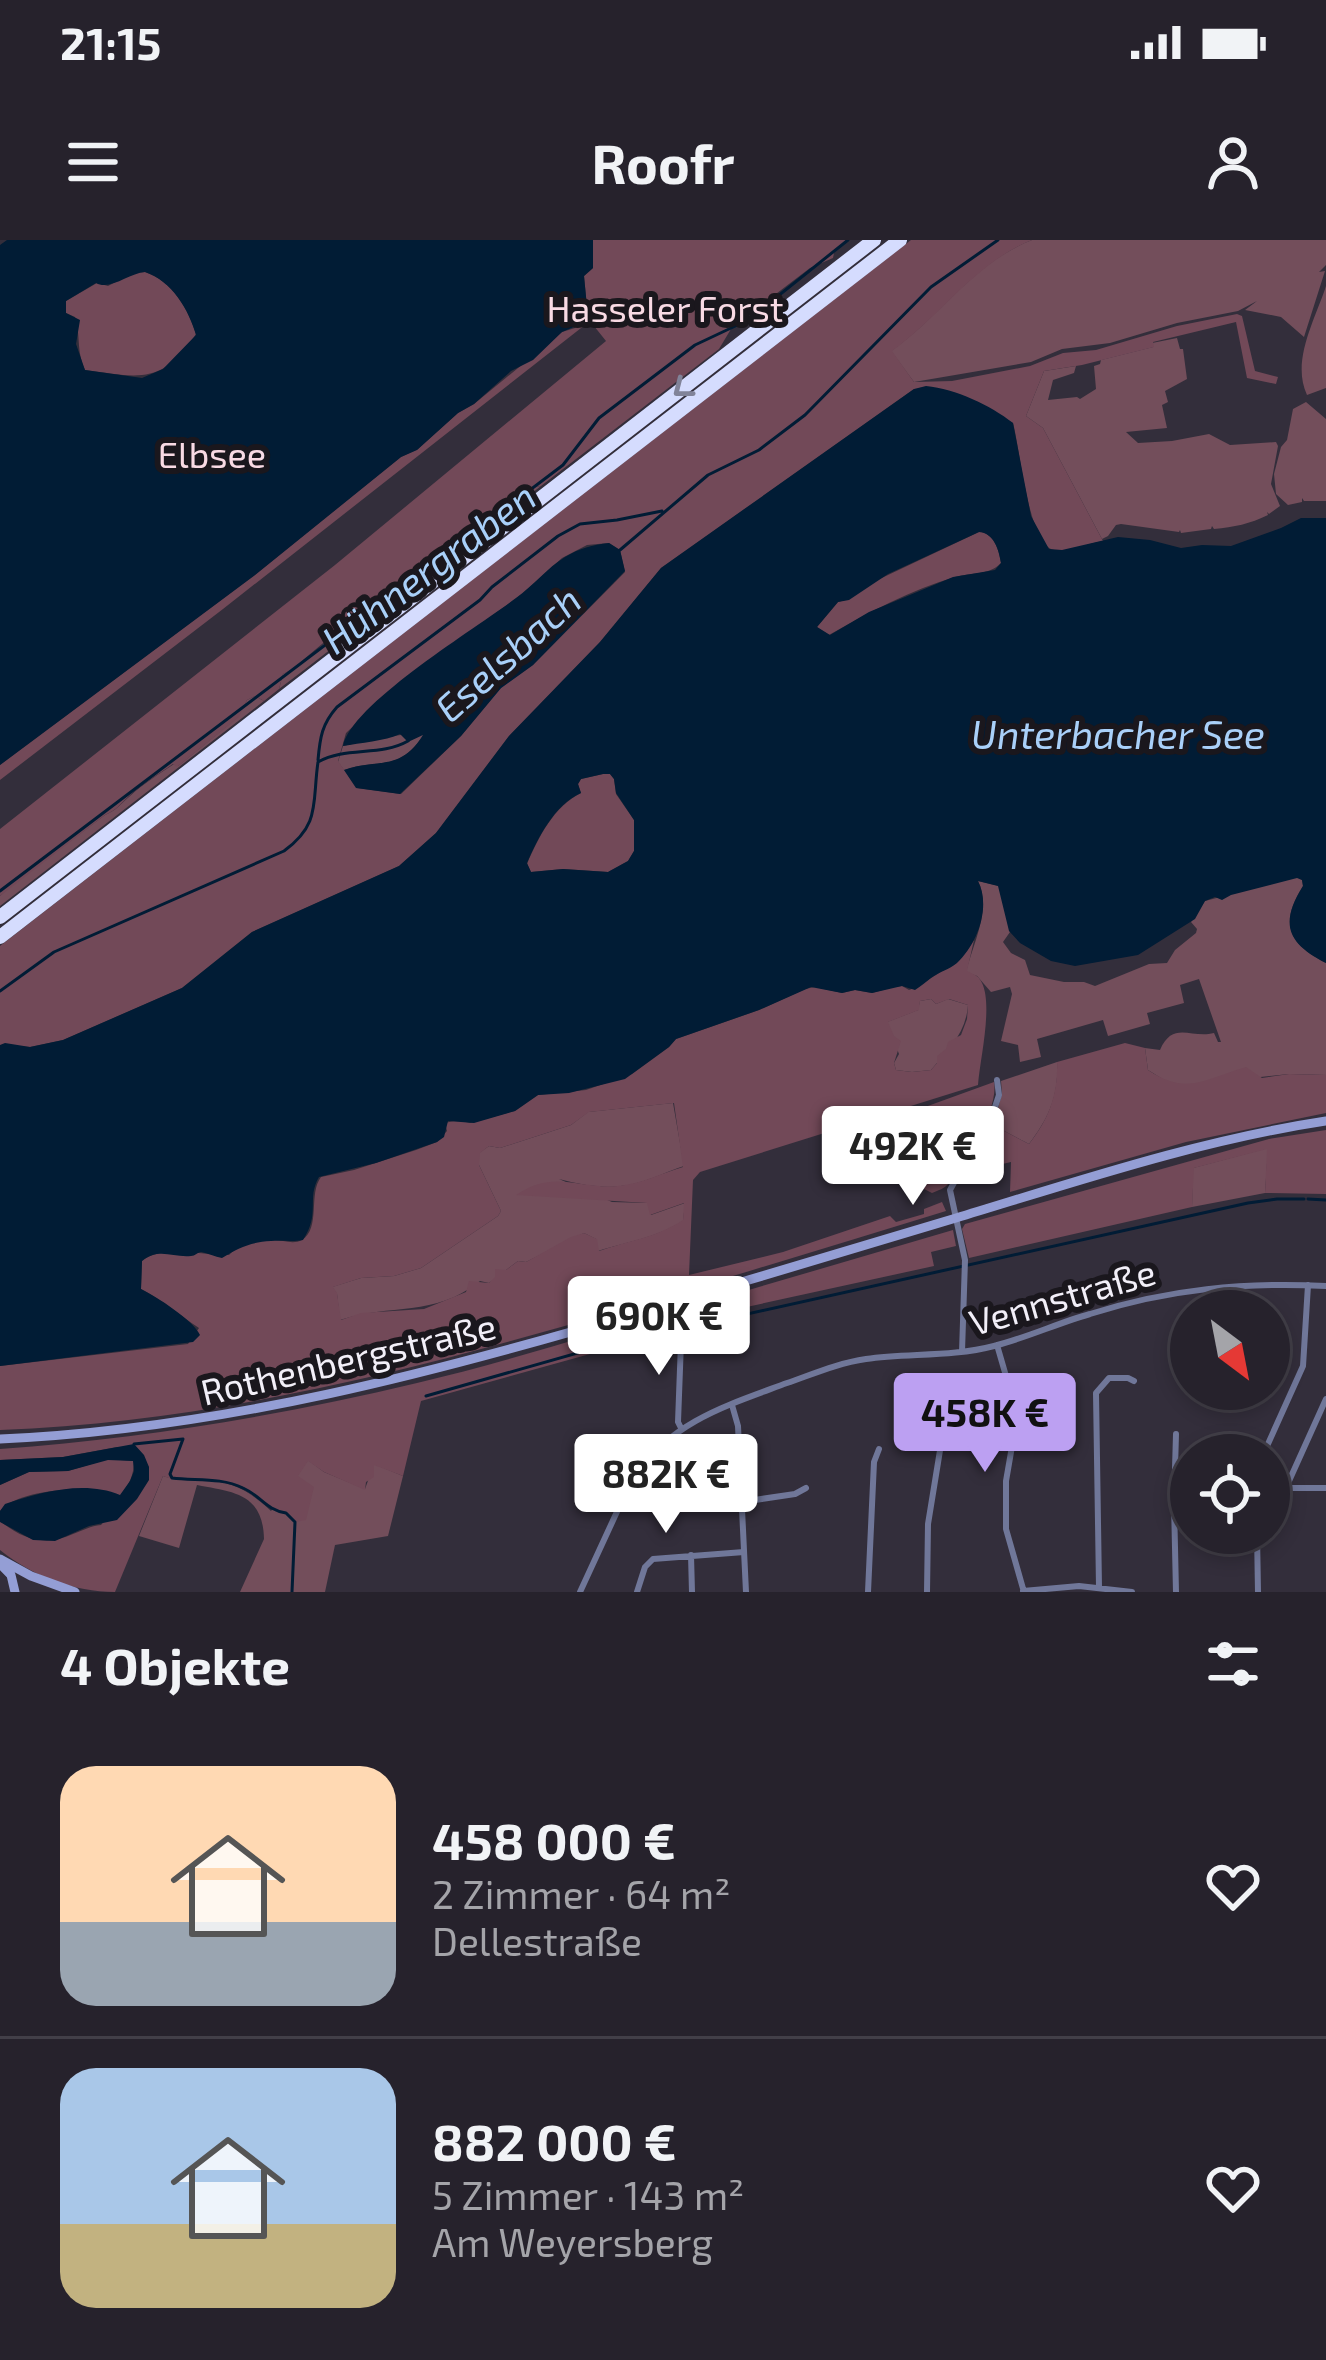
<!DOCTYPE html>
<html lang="de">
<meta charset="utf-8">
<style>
:root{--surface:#26222c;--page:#322f38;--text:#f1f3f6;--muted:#a4a4a9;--line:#423f48;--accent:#bca0f2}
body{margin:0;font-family:"Exo 2",sans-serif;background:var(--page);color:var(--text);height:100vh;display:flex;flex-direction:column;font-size:45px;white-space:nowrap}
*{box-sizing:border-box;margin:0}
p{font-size:39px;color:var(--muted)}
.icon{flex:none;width:66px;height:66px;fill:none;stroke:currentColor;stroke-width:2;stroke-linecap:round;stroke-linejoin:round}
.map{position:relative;height:1352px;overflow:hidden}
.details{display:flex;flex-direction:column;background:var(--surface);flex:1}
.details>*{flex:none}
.needle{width:78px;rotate:148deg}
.tools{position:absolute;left:1170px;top:1050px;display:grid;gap:24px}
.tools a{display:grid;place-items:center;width:120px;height:120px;border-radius:50%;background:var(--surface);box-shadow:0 6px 18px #0003,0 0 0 3px var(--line);font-size:60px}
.price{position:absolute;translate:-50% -102px;padding:0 27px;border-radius:12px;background:#fff;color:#222;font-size:39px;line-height:78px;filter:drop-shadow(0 3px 6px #0008)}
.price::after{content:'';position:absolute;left:50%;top:72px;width:36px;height:27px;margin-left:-18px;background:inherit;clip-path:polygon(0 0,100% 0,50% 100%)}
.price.selected{background:var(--accent);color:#111}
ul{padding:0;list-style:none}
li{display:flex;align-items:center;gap:36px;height:300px;padding:0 60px}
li+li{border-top:3px solid var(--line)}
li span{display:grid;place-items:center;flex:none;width:336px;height:240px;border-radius:36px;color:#555}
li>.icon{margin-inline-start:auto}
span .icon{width:144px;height:144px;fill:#fffc;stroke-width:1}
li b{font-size:51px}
h2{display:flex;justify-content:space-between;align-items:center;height:144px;padding:0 60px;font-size:51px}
.status{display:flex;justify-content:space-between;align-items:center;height:84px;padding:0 60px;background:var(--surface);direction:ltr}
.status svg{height:33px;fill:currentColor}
header{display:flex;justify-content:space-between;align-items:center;height:156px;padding:0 60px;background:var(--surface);font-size:54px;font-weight:700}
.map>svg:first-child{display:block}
.green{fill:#734e5b}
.forest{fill:#724958;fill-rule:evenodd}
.water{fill:#011c35;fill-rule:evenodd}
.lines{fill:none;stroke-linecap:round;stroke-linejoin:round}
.stream{stroke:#011c35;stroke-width:3}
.street{stroke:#707799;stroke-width:6}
.secondary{stroke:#949ed5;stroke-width:9}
.highway{stroke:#d5dcfe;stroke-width:14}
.oneway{stroke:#818399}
.labels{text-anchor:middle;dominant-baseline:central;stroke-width:12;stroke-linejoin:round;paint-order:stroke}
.park-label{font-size:36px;fill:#f8dae4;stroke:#1a171d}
.street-label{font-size:36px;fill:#f2eff8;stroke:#1a171d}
.water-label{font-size:39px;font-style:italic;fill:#a9d0f9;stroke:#1a171d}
</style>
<div class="status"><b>21:15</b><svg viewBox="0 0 49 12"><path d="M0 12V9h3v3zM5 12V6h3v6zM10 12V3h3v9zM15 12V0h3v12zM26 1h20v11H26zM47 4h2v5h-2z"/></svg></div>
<header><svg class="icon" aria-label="menu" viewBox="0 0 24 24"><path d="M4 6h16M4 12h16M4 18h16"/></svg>Roofr<svg class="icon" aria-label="person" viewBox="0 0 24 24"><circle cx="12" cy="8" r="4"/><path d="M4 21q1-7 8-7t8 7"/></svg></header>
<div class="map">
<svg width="1326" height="1352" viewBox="0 0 1326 1352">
<rect width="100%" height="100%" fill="#332e3b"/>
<path class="green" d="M1032,0h294v25l-7,7 6,-1 -21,66 -23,-20 -36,-7 12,-9 -19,10 -61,12 -67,20 -48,6 -31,13 -117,20 -23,-31c49,-34 83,-89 141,-111z
M1326,46v102l-19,7c-16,-34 8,-75 19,-109z
M1177,98l3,11h3l4,30 -22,12 3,11 -6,3 5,23 -41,4 12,11 34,-2 37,-7 21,11 46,-3 2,4 -7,38 9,22 -11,8 -2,-2 1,3c-18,9 -34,12 -54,14l-2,-3 -1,3 -30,4 -1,-3 -1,2 -58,-8 -5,1 -8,11 -6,3 -59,-111 -17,-12 18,-45 32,-5 -2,7 -21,7 -5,20 29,-3 3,2 16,-10 -2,-23 6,-2 1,-4 52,-13 -1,-4z
M1306,162l20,17v82h-22l-2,-3v4l-14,3 -12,-11 -2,-20 7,-27 6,-7 6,-31z
M541,246l-237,184 -25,19 4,-15 16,-8 48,-43 20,-6 12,-18 20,-8 3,-8 118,-93z
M255,456l9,5 -264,205v-10l12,-11 93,-70c12,-5 15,-11 25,-19 13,-12 29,-22 44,-32l4,2 60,-49 9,-17z
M425,493c-27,41 -43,24 -81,37l-6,-8 5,-16c27,-6 54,-12 82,-13z
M1297,637l5,3 1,6c-23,36 -16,57 23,77v112l-37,-1 -101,11 -19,-2 -21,-13 -3,-22 15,2c13,-30 31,-11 54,-17l4,9h3l-22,-63 -19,6 4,18 -37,10 3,11 -42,12 -5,-16 -66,19 4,18 -21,5 -2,-17 -17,-4 11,-47 -2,-7 -19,5 -14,-16 -11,-4c7,-28 26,-64 12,-91l21,5 11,46 -7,10 8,11 14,7 5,15 34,7h20l11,4 54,-22 18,-1 8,-13 21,-17 1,-4 -6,-7 14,-21z
M931,759l5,5 12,-5 20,6c-2,28 -19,44 -37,65l-19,2 -16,-2 -2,-7 5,-9 -12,-32 31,-12 2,-9z
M1057,822c2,33 -8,56 -28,82l-36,-19 9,-31 -1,-13z
M673,863l11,63c-16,5 -31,13 -47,17 -25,7 -53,3 -78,-4l53,23 36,1 3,12 34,-12 -2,18c-25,16 -56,21 -85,30l-2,-12 -12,-6 -58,29 -8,-1 -29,22 -9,-2c-46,37 -89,22 -140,39l-3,-26 -5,-7 29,-9 33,-2 27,-8 77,-52 3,-5 -22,-46v-12l10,-7 11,2 71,-23 17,-13z
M1268,908l-3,45 -73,14 1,-39z
M308,1220l16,12 41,17 9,-25 29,12 -15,60 -53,9 -10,47h-85l24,-53c-1,-46 -31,-47 -67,-54l-18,63 -40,-12 24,-60c14,5 25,3 39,4 30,1 48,11 69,31z"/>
<path class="forest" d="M593,0h253l-12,13 -1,5 -23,10 -50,38 -29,23 -12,20 -178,137 -21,4 -118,93 -3,8 -20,8 -3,12 -9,6 -20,6 -44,37 -4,6 -16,8 -4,15 -15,12 -9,-5 -8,4 -8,17 -62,50 -4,-3c-14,10 -31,20 -44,32 -9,8 -12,14 -24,19l-105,81v-67l335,-264 271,-224 -16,-20 -367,288 -223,171v-15l255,-190 146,-118 17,-8 40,-36 16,-9 88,-72 13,-4 12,-21 -3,-31 9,-8z
M911,0h121c-57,23 -91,76 -140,111l22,31 38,-1 78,-15 33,-13 33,-3 81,-24 60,-12 5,2 13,55 23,6 -2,7 -29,-6 -11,-56 -83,20 1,5 -72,18 -38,6 -18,45 17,12 60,113c-15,2 -33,12 -49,9 -26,-5 -34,-102 -41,-127l-35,-21 -64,-13 -253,179 -61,74 -91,94 -73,97 -37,33 -147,66 -70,56 -119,52 -33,7 -30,-2v-99zM609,303l11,7 5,22 -92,93 -32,23 -40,48 -60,58 -44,-6 -19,-27 8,-28 52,-49 124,-90 40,-36 25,-13z
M145,32c27,9 43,36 51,62 -34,52 -58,43 -111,36 -9,-20 -4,-34 -10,-53l-9,-4v-12l31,-18 11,3 25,-13z
M979,292c15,1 20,18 22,31 -13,13 -29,9 -46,14 -44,13 -86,35 -126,58l-12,-8 21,-25 11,-3 20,-15z
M603,534h7l4,5 2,15 18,26v31l-6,10 -20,11 -45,-3 -32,3 -4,-8c11,-26 27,-58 54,-71l-3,-9 3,-5z
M974,700l-7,31c8,4 11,4 15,12 11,23 -2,76 -4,102l-278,87 -7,8 -4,95 94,-23 107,-36 6,6 28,-8v-5l18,-7 4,9c-108,33 -215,66 -323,98 -203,60 -410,113 -623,121v-64l188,-22 11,-16c-20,-13 -38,-29 -58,-39l1,-28c20,-17 61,-5 87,-6 10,-11 29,-15 45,-15 9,0 19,5 28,0 19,-12 6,-46 19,-63l33,-7 62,-20 21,-8 10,-11 -2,-8 13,-3 12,3 45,-12 23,-16 48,-5 46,-16 37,-27 7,-8 83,-29 46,-21 10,-2 27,6 13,-3 17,3 22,-6 8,-1 7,4c12,-4 16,-9 27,-15 20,-12 25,-15 38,-35zM931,759l5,5 13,-5 19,6 -1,14 -6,16 -13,7 -2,7 -9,7v7l-6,7 -19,2 -16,-2 -2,-7 7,-22 -7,-5 -6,-14 31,-12 1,-9zM674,863l9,64c-21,6 -42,17 -65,19 -42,3 -63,-17 -102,9l131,8 3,12 34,-12 -1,17c-25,17 -56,21 -84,31l-2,-12 -13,-6 -13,4 -45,25 -8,-1 -12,9 -11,-1v8l-6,6 -20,-2 -3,11 -42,17 -63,4 -20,7 -4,-27 -4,-6 28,-9 33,-2 27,-8 77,-52 3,-5 -22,-46 1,-12 9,-7 11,2 71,-23 18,-13z
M1125,803l20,5 3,22c39,26 57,9 98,-3l16,11 27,-4 37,1v38l-140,29 -176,50 1,-30 -34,8 1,-20 15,-25 36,19c20,-25 29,-50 28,-82z
M994,842c5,25 -27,82 -45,101 -5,6 -10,7 -17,10l-8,-4 1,-82z
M1326,890v64l-61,-1 2,-44 -73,19 -2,39 -223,51 -7,-29 3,-5 304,-85z
M953,990l3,16 -25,6 3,14 -247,54 -3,-11z
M682,1067l-2,22 -259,72 -18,75 -29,-11v12l-8,5 -1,8 -41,-18 -16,-11 -10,15 16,11 -8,33 -11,2 -9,-10c-22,-1 -31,-20 -52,-27 -23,-7 -49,0 -71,-9l-48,116c-41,0 -83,-16 -115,-42v-29c22,18 46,26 73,13 11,-4 17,-8 28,-9l48,-58 -32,-20 -54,10 -63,3v-11c141,-10 279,-33 417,-66 89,-21 177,-49 265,-76z
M108,1219l26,2c0,14 -5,24 -14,35 -26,-12 -101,-8 -120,15v-26l29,-13 39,-1z"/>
<path class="water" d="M7,0h586v28l-9,8 3,31 -4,16 -21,9 -29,28 -22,11 -37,33 -16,9 -41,37 -16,7 -146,118 -255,190v-520zM145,32c27,9 44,38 51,63l-33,34 -21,9 -57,-8 -9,-26 4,-24 -14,-7v-12l30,-18c14,8 33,-10 49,-11z
M926,146c30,3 64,19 87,37l18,93 18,33 13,1 56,-13 32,3 31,8 21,-3 29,1 50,-18 20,-10h25v445c-40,-20 -46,-40 -23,-77l-1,-6 -5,-2 -66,17 -9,5 -7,-3 -10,4 -10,18 -57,36 -63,11 -24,-5 -31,-18 -11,-12 -11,-45 -20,-5c13,26 0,62 -21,82 -8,7 -17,8 -26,15 -5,4 -10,8 -16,12l-13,-4 -30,7 -17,-3 -13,3 -31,-6 -52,23 -83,29 -7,8 -44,32 -56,14 -31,2 -23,16 -41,12 -26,-2 -4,16 -7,5 -61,21 -57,14c-13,22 2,36 -16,63 -12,2 -20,0 -32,1 -20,1 -33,7 -49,17 -7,-1 -14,-5 -21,-6 -3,0 -6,4 -10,4 -18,2 -32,-9 -49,5l-1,28c16,8 52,31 59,46l-7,7 -193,24v-321l5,-2 25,4 33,-7 119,-52 70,-56 147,-66 37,-33 73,-97 91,-94 61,-74 253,-179zM979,292c15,1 20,18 22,31l-6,7 -42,7 -84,35 -39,23 -13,-8 21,-25 11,-2 39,-26zM603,534h7l4,5 2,14 18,27v31l-6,10 -20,11 -45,-3 -32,3 -4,-9c11,-25 27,-58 54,-70l-3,-9 3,-5z
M609,303l11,7 5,21 -92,94 -32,23 -40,48 -61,58 -44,-6 -12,-18c34,-12 56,2 79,-35l-15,7 -8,-8c-15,7 -40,9 -57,12 9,-43 134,-118 173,-148 17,-12 31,-30 49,-41 15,-9 27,-12 44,-14z
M134,1204l10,11 5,12v13l-12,19 -20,21 -28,6 -34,15 -22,-1 -33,-18v-11l5,-7c35,-12 80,-24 115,-9l10,-14 4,-10 -1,-10 -25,-1 -40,11 -39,1 -29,13v-25l63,-3z"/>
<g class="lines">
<path class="stream" d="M620,310l88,-75 51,-25 46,-35 126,-128 67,-47
M318,520c2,-23 4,-36 19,-53l143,-107 12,-13 66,-51 22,-12 37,-4 45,-9
M0,651l563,-426 36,-47 96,-73 53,-25 100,-80
M0,751l54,-39 230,-101c37,-27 28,-48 34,-89 28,-16 62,-5 90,-21
M1308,959l18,1
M426,1156l236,-67 13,1 573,-127 29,-4h27
M134,1204l49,-5 -13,35 2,4c23,3 49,-1 71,10 18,8 23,22 43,25l9,9 -3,70"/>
<path class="street" d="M997,1105l18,62v22l-9,52v48l18,63
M962,1112l3,-92 -15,-70 44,-80 5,-15 -2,-15
M732,1165l6,21 8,166
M681,1188l-3,-6 3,-80 6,-6
M1263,1215l40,-89 5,-81
M1288,1248l1,-7 37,-82
M1269,1260l3,-8 8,-4h46
M741,1262l54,-8 11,-6
M1257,1293l1,59
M691,1315l1,37
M1099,1347l-3,-194 13,-15h19l6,3
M1023,1351l56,-5 53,6
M580,1352l53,-115c40,-56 92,-71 154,-94 26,-9 51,-20 79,-24 42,-6 86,-2 128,-13 32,-8 64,-23 96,-32 79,-25 154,-32 236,-28
M637,1352l8,-25 8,-8 91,-7
M868,1352l6,-130 5,-13
M927,1352l1,-68 15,-92
M1176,1352l-2,-89 2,-69"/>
<path class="secondary" d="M0,1199c223,-10 437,-67 650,-130 102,-30 205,-60 306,-91 122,-37 244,-78 370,-97
M0,1319l31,17 44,16
M0,1324l11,11 4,17"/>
<path class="highway" d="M0,677l874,-677
M0,697l900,-697"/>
</g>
<defs><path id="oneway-chevron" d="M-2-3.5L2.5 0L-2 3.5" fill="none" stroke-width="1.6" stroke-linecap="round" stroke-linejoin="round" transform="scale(3)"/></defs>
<use class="oneway" href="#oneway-chevron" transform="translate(682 149) rotate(142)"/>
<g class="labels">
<g class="park-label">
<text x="665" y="67">Hasseler Forst</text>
<text x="212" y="213">Elbsee</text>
</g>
<g class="street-label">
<text transform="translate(1062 1056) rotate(-16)">Vennstraße</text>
<text transform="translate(348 1118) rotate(-13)">Rothenbergstraße</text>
</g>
<g class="water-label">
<text transform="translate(428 327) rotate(-37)">Hühnergraben</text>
<text transform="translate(507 413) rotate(-42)">Eselsbach</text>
<text x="1118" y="493">Unterbacher See</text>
</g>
</g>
</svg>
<div class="tools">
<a><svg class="needle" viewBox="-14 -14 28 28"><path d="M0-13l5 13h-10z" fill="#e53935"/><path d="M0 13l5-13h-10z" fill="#a4a4a9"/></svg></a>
<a><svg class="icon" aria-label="locate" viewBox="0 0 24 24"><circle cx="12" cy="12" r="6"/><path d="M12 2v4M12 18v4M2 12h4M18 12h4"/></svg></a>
</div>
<b class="price" style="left:913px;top:968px">492K €</b>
<b class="price" style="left:659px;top:1138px">690K €</b>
<b class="price selected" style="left:985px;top:1235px">458K €</b>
<b class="price" style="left:666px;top:1296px">882K €</b>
</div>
<section class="details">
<h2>4 Objekte<svg class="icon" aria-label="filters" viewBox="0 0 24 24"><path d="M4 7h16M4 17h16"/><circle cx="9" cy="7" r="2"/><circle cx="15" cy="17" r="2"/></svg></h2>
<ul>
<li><span style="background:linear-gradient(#ffd9b3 65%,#9aa5b1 0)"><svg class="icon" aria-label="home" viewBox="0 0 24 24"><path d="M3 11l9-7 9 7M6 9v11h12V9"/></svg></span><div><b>458 000 €</b><p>2 Zimmer · 64 m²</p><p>Dellestraße</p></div><svg class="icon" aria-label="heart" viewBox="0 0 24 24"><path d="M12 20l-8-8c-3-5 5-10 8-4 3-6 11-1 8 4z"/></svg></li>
<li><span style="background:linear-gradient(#a9c7e8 65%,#c2b280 0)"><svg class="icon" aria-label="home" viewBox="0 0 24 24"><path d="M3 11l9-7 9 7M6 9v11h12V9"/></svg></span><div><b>882 000 €</b><p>5 Zimmer · 143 m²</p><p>Am Weyersberg</p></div><svg class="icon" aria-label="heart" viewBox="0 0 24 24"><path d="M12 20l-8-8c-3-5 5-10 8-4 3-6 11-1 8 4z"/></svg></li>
</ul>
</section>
